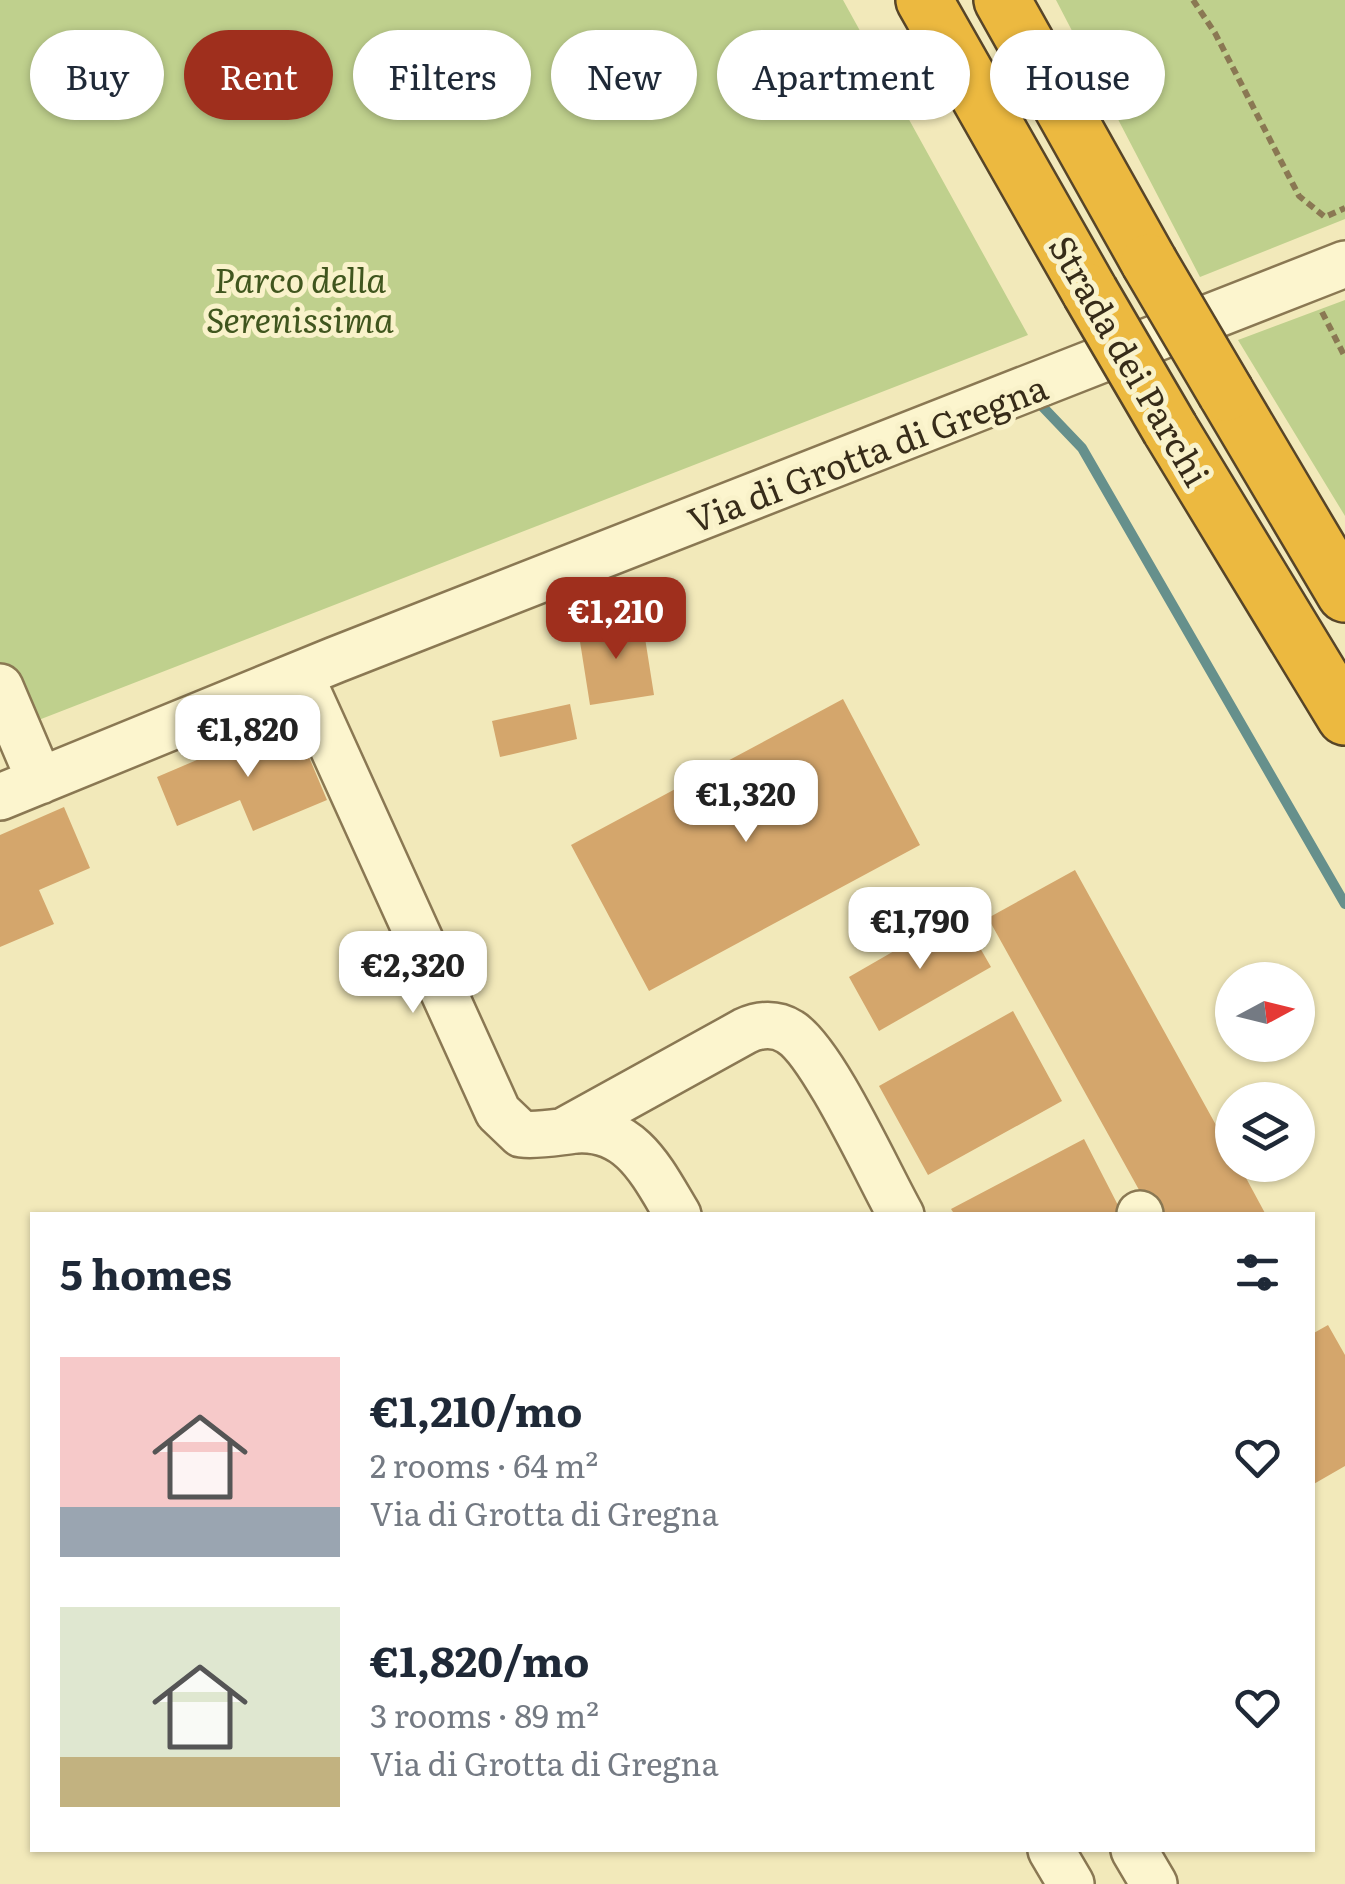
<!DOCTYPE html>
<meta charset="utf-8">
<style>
:root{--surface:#fff;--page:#f6f6f7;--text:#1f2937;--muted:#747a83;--accent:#9f2f1d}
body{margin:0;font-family:Literata,serif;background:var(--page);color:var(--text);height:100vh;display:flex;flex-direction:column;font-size:38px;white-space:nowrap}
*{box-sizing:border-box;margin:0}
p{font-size:32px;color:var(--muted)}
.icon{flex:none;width:55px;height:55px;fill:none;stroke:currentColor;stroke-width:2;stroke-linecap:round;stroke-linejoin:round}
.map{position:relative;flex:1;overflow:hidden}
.drawer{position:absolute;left:30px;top:1212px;width:1285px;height:640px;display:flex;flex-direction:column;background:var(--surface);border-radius:0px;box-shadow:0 2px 8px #0004}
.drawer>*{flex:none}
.banner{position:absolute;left:30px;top:30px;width:1285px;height:90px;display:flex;gap:20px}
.needle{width:65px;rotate:83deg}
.buttons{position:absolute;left:1215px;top:962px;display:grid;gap:20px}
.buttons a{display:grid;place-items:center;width:100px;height:100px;border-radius:50%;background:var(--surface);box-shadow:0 2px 8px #0004;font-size:50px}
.price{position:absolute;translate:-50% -85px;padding:0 22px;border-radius:20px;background:#fff;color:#222;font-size:32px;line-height:65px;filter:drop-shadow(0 2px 5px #0008)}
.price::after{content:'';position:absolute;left:50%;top:60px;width:30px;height:22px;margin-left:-15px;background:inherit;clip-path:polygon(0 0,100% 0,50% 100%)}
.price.active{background:var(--accent);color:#fff}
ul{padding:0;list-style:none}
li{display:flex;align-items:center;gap:30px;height:250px;padding:0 30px}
li span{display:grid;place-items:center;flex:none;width:280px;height:200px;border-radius:0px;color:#555}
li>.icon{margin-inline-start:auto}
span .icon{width:120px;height:120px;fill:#fffc;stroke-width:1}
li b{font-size:42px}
h2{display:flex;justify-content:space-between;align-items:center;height:120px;padding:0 30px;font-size:42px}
.tag{padding:0 35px;border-radius:45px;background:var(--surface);box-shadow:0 2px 8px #0004;font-size:35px;line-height:90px}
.tag.active{background:var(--accent);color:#fff}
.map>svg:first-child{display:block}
.green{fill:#bfd08d}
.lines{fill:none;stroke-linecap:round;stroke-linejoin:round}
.stream{stroke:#66908c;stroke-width:10}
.building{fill:#d4a66c}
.minor-casing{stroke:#8a7853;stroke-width:50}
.highway-casing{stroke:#574528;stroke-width:60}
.path{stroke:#8a7853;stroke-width:6;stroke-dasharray:8 5;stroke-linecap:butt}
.minor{stroke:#fcf5ce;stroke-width:45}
.highway{stroke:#ecb940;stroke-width:55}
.highway-bridge-casing{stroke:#574528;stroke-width:60;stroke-linecap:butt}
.highway-bridge{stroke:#ecb940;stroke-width:55}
.labels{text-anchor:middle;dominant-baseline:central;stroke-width:10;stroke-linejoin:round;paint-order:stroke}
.park-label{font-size:35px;font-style:italic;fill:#40561e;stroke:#f9f2ca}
.street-label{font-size:35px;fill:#372c19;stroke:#f9f2ca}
</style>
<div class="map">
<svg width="1345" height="1884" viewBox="0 0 1345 1884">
<rect width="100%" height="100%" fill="#f2e9ba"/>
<path class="green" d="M0,0h843l185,335 -1028,400z
M1056,0h289v219l-145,58z
M1345,300v216l-107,-176z"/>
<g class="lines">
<path class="stream" d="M1039,403l43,45 263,456"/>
</g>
<path class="building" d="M642,619l12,76 -64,10 -12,-76z
M843,699l77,146 -271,146 -78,-146z
M570,704l7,35 -77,18 -8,-36z
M293,719l34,81 -74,31 -13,-31 -63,26 -20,-49z
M64,807l26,61 -51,22 15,34 -54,23v-112z
M1075,870l157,284v11h7l27,50h-113l-165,-297z
M960,913l31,54 -112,64 -30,-54z
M1013,1011l49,90 -134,74 -49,-89z
M1084,1139l39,76h-168l-4,-6z
M1328,1325l17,30v111l-33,19v-151z"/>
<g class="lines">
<defs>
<path id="minor" d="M300,675l198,437 23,22c18,2 36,-2 55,-4 56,-4 77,44 102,85
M0,687l40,94
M0,797l335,-137 1010,-396
M564,1131l181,-100c15,-7 31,-8 45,1 33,20 89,144 111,183
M1140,1214v1
M1051,1850l20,34
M1134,1850l20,34"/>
<path id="highway" d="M924,0l166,292
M1002,0l147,262
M1226,393l119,201
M1170,429l175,288"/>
</defs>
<use href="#minor" class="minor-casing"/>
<use href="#highway" class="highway-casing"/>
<path class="path" d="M1193,0l22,33 84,163 26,21 20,-9
M1322,312l23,45"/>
<use href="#minor" class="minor"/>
<use href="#highway" class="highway"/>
<defs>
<path id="highway-bridge" d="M1149,262l77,131
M1090,292l80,137"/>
</defs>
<use href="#highway-bridge" class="highway-bridge-casing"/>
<use href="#highway-bridge" class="highway-bridge"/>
</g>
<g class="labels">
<g class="park-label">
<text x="300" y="278">Parco della<tspan x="300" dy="40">Serenissima</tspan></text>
</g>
<g class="street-label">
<text transform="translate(1131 360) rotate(60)">Strada dei Parchi</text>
<text transform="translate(867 452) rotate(-21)">Via di Grotta di Gregna</text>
</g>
</g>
</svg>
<div class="buttons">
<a><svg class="needle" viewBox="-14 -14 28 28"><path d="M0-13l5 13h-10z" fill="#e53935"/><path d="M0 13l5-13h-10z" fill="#747a83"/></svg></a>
<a><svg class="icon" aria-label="layers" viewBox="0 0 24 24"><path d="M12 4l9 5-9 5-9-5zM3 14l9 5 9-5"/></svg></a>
</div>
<b class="price active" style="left:616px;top:662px">€1,210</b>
<b class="price" style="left:248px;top:780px">€1,820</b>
<b class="price" style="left:746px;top:845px">€1,320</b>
<b class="price" style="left:920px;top:972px">€1,790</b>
<b class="price" style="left:413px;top:1016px">€2,320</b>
<div class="banner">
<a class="tag">Buy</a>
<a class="tag active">Rent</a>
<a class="tag">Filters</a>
<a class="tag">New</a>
<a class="tag">Apartment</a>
<a class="tag">House</a>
</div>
<section class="drawer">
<h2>5 homes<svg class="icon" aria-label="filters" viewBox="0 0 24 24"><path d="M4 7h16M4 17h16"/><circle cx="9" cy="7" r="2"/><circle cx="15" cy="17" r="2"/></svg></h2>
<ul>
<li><span style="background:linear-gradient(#f6c9c9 75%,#9aa5b1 0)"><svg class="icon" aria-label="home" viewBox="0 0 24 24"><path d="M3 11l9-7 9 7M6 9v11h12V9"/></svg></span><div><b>€1,210/mo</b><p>2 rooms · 64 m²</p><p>Via di Grotta di Gregna</p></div><svg class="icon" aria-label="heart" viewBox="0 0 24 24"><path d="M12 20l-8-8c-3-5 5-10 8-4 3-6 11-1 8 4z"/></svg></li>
<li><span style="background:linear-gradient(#dfe7d0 75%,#c2b280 0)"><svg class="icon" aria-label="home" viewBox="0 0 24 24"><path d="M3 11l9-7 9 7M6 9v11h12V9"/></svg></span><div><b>€1,820/mo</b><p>3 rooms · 89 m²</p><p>Via di Grotta di Gregna</p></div><svg class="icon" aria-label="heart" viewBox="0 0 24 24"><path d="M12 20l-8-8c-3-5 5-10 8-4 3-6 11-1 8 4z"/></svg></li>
</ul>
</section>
</div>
